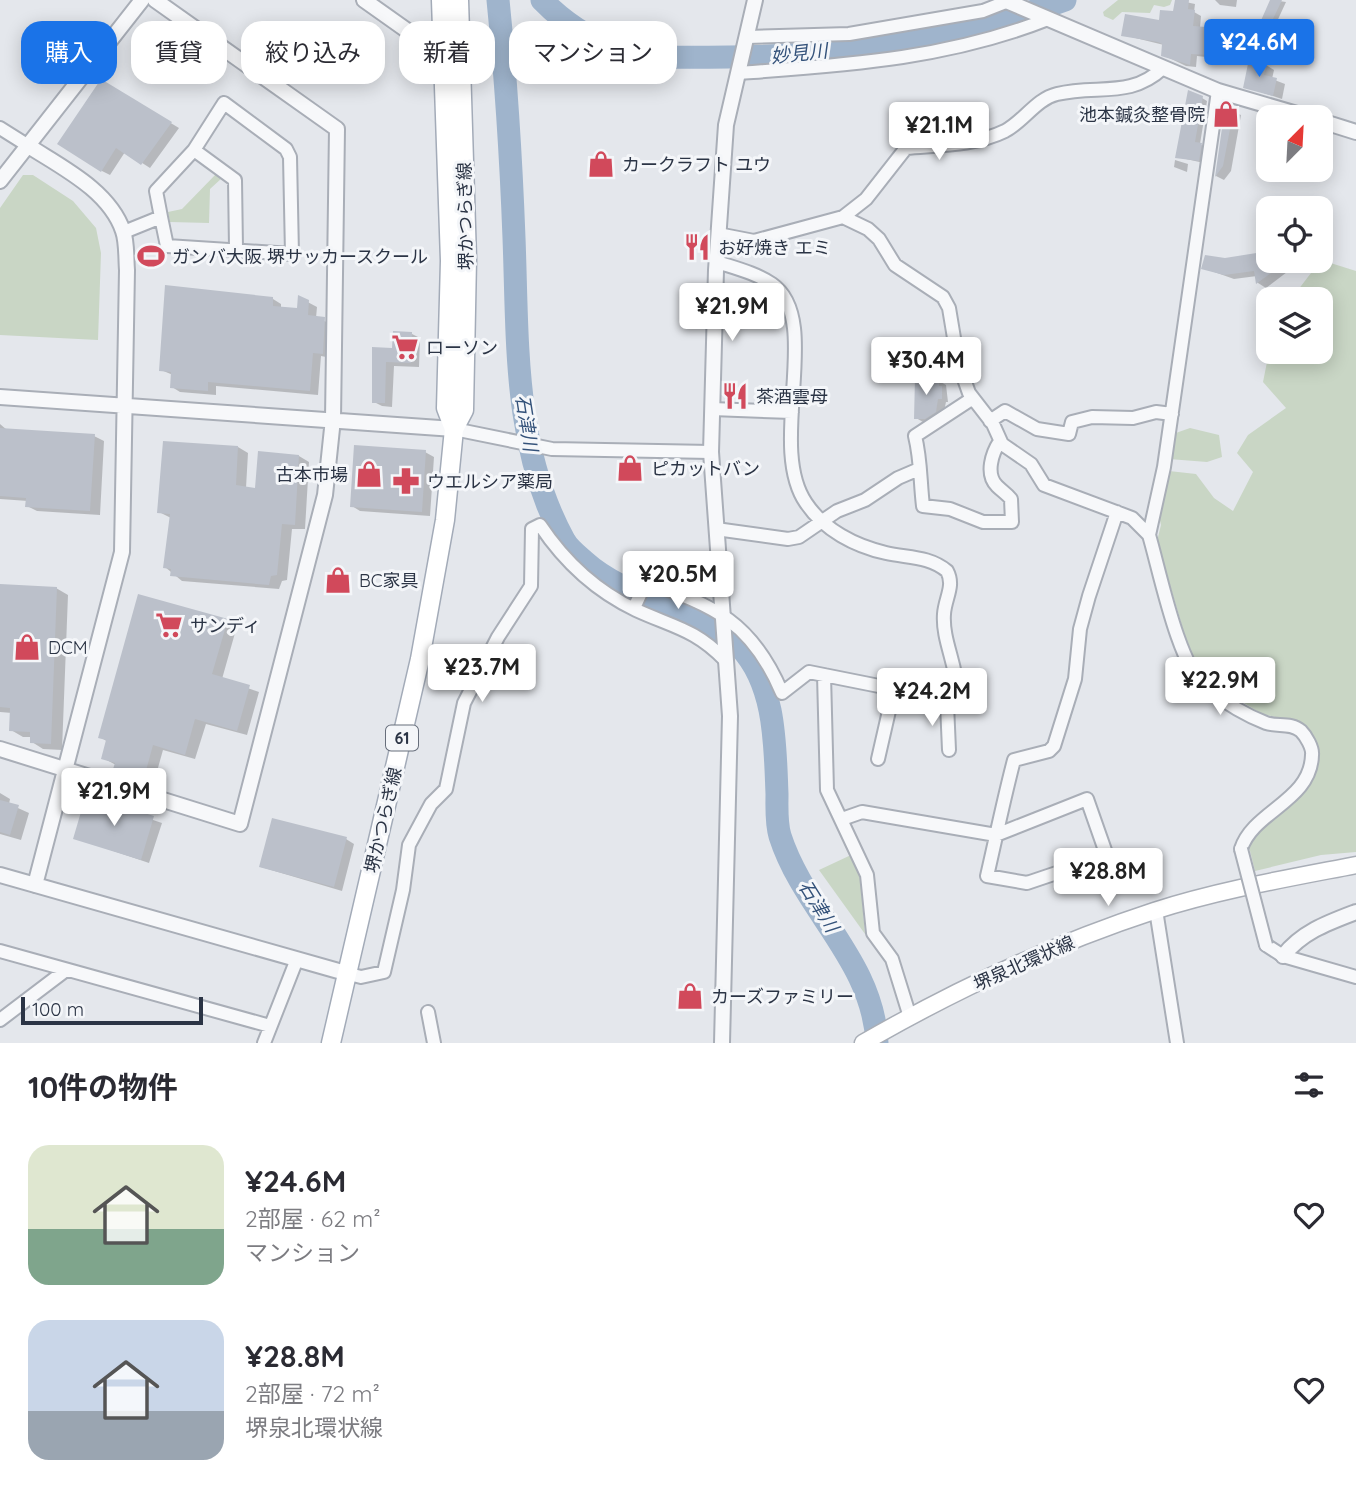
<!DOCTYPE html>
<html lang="ja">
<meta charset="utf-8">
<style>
:root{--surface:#fff;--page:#f7f7f7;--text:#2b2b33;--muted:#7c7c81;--accent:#1a73e8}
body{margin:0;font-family:Quicksand,"Noto Sans JP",sans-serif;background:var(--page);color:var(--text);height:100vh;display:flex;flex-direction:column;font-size:26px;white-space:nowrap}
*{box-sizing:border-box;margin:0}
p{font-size:23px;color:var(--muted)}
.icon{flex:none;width:38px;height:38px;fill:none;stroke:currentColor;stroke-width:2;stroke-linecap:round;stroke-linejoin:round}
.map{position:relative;height:1043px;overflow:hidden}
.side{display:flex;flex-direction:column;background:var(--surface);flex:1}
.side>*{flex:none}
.hud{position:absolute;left:21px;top:21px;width:700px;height:63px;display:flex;gap:14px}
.needle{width:46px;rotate:24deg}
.controls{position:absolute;left:1256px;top:105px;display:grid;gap:14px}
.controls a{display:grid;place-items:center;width:77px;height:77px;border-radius:14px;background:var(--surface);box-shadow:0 4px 18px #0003;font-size:35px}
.scale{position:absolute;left:21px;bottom:18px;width:182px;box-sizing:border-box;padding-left:7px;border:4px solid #2b3445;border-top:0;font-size:19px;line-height:24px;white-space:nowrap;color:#2b3445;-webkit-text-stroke:5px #f4f6f9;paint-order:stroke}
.price{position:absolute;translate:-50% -60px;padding:0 16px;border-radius:7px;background:#fff;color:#222;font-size:23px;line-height:46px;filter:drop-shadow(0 2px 4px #0008)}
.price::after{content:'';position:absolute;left:50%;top:42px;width:21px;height:16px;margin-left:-10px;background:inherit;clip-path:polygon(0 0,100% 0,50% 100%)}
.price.active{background:var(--accent);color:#fff}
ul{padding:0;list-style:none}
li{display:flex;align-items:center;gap:21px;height:175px;padding:0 28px}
li span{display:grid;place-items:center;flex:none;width:196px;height:140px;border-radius:21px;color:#555}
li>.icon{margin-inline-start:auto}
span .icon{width:84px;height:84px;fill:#fffc;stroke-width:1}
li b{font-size:30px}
h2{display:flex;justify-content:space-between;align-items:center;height:84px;padding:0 28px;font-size:30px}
.chip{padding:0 24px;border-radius:21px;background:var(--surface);box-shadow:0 4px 18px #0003;font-size:24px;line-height:63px}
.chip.active{background:var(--accent);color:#fff}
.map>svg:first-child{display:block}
.green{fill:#c9d6c5}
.shadow{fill:#0003}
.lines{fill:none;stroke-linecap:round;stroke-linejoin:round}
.river{stroke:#9fb4cc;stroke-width:23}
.building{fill:#bbc0ca}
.minor-casing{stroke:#a9aeb7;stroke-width:16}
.tertiary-casing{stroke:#a9aeb7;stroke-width:18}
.secondary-casing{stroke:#a9aeb7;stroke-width:19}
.primary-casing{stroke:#a3abb8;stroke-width:21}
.minor{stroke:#f7f8fa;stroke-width:12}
.tertiary{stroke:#f7f8fa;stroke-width:14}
.secondary{stroke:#fff;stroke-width:16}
.primary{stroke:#fff;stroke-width:18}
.minor-bridge-casing{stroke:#a9aeb7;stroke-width:16;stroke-linecap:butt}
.minor-bridge{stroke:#f7f8fa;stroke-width:12}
.labels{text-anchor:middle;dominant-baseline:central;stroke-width:6;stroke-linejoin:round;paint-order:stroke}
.shield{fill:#f4f6f9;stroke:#676e7b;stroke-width:2}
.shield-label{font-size:16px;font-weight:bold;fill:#2b3445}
.poi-label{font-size:18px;fill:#2b3445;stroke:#f4f6f9;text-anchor:start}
.street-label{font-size:18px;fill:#2b3445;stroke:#f4f6f9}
.water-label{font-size:19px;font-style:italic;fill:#34527a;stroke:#f4f6f9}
</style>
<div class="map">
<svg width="1356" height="1043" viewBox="0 0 1356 1043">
<rect width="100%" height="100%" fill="#e4e7ec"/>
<path class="green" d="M1118,0h54l-2,5 -6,2 -10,-2 -4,8 -28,-1 -9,8 -9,-4 -1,-4z
M217,173l5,5 -12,11 -1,34 -39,-1 -2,-10 14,-3z
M23,175h10l40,26 23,27 5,25 -3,87 -98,-5v-127z
M1321,260l35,11v581l-35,3 -66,16 -6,-24 4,-14 51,-42 11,-26v-20l-27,-25 -26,-6 -57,-35 -15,-26 -33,-112 4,-16 -3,-13 11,-41 27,3 18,24 19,13 20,-39 -16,-19 11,-18 38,-27 -23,-26 6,-30h52v-53h-30z
M1190,428l29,7 3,22 -15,5 -38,-3 4,-25z
M851,855l9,22 5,57 -46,-64z"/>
<path class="shadow" d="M1176,0l19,4 -1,8 7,4 -1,12 12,5 -1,12 5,4 -1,9 -18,-2 -1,11 -10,-1 -23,-11 1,-10 -41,-10 52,-22z
M1215,0h22l-1,7 -16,-2z
M1272,0l14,2 -18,39 -6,-3 -9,19 -16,-8 23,-21z
M1266,65l8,5 -2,9 13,5 -3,15 -37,-12z
M101,81l78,47 -29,40 -25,-16 -15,23 -8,-4z
M1202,98l5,3 -7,43 6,4 -2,15 -27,-6z
M1226,109l15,6 -10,56 -7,9 -8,-4z
M1175,160l13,4 -1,8 -13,-5z
M1269,261h44l1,4 -23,4 -25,19 -8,-5 -1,-7 -23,3 -31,-11z
M300,298l17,9 -1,11 16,6 -1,34 -10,-2 -3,39 -102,-9v9l-36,-3 -8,-5 1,-12 -12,-5 112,-71 8,5v5l18,1z
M412,334l8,4 -1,29 -25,-1 -2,41 -10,-1 -8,-4 -1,-53 21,1z
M939,381l7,4 2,17h-2l-3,14 -10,6h-10l-7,-4z
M0,424l7,6 87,6 10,5 -4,74 -63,-4 -10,-5 1,-5 -28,-2z
M238,447l10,6 -2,35 11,2 42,-34 10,6 -4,67h-13l-5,51 -5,1 -3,8 -97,-8 -17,-14 6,-49 -12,-6z
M425,452l9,5 -4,59 -70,-5 -8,-5z
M0,586l56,2 12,7 -6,155 -19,-1 -11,-7v-5h-9l-12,-7 1,-17 -12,-1z
M227,620l10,6 -15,53 37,13 -12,43 -41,-11 -11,35 -32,-9 -9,32 -39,-14 1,-3 -13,-7 5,-16 -8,-5z
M0,793l10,6 -1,5 20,9 -8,27 -21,-6z
M87,798l75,25 -13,40 -74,-25z
M346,839l8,5 -12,47 -81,-24z"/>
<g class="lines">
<path class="river" d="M498,0c8,79 13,158 16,238 4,103 -1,209 50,302 4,8 13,15 20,21 45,41 117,46 156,86 36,38 35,99 37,147 0,13 -1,29 3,42 24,75 93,124 97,207
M542,0c25,26 60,48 96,54 30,5 61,3 91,3 115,-1 229,-17 336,-57"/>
</g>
<path class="building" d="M1175,0h14l-1,9 7,1 -2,16 13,1 -1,15 5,1 -1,12 -18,-1 -1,11 -29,-9 1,-12 -4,-2 -37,-6 4,-22 34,6 1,-10 13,1z
M1270,0h12l-19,40 -6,-3 -8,19 -15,-6 13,-30 12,5z
M1249,59l18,4 -3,12 13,3 -4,18 -30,-8z
M101,79l71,43 -31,43 -25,-17 -15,24 -44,-28z
M1188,90l15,6 -8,46 7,1 -3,18 -24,-3z
M1225,107l9,1 -11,58 -8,11z
M1269,251v10h18l-31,23 -2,-13 -30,4 -23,-6 4,-14 20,3z
M165,285l108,12v9l24,2 1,-13 11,5 -1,15 17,2 -2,37 -10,-1 -3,38 -102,-9v9l-38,-3 1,-16 -12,-1z
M393,331l19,1 -1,31 -25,-1 -1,41h-13v-56l20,1z
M915,378l24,1v7h3v13h-4l-2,13 -11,7h-11z
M0,428l95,6 -5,77 -65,-4 1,-9 -26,-2z
M163,441l75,5 -2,39 19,3 3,-37 41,4 -4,70 -13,-1 -5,51 -6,1 -2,9 -99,-9 1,-7 -8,-1 7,-54 -13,-1z
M354,445l72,5 -4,62 -72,-5z
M0,584l57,3 -6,157 -21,-1v-11l-21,-1 1,-23 -10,-1z
M138,594l90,25 -16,55 38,11 -13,46 -42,-12 -10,36 -32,-10 -9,33 -31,-9 2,-6 -14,-4 5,-19 -8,-2z
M86,795l68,21 -13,44 -68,-21z
M0,800l19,5 -9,30 -10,-3z
M272,818l75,19 -13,50 -75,-20z"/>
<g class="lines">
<defs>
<path id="minor" d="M747,37l102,-3 134,-23 28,-11
M739,73c107,-8 208,-14 309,-54
M0,128l27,17
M194,150l41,30 1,68
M843,217l25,12 11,10 16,26 48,32 6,11 9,54 11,31 24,31 9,20 29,20 13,21 88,33 17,17c11,37 29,130 57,153 17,13 39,27 60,35 11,4 25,-1 35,8 5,5 12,17 11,24 -1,46 -59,56 -71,94
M124,232l37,-15 6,29 125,8 -2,-97 -4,-8 -62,-46 -30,47 -38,41 5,26
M718,234l36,7 89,-24 23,-18 40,-51c33,-3 68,-2 99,-17 19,-10 31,-32 52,-37 40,-10 73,5 106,-26
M973,398l-58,38c6,24 5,45 8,70l27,3 33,13h29l-1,-23c-5,-6 -9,-8 -14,-13 -12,-12 -5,-33 3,-45
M712,409l80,3
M990,421l15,-10 32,18 32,5 3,-12 20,-5 41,1 23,-6 16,2
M454,429l98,20 159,3
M716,529l72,10 11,-2 38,-26 28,-11 33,-22 21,-9
M1149,535l15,-68 54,-376
M634,608l12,-26c69,24 106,40 136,111l27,-21 85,17 53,15 10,-13c0,-26 -15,-51 -13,-77 1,-16 11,-28 3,-43 -18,-15 -39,-13 -61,-18 -31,-7 -62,-23 -80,-50 -40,-58 18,-183 -34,-219 -16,-11 -37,-16 -55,-22
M824,675l3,115 40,85 6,58 19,26 18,58
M947,704l2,46
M878,759l16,-70
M842,819l20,-7 134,23 91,-36 20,57 -80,27 -40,-7c9,-39 17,-78 27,-116l35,-9 5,-5 21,-67 5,-50 9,-33 28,-84
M1156,910l21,133
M1266,945l17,11 73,21
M0,951l270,75
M349,974l12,3 23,-5 19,-82 6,-45 22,-41 15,-15 18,-86 34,-66 33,-51 1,-57 8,-4c24,36 56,66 96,85 37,17 59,19 89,50
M428,1012l6,31
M0,1020l66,-50
M264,1043l33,-84"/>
<path id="tertiary" d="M364,0l79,56h6
M1004,0l214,91 89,26
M1321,121l35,11
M27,145c34,22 82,45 96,86 4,11 3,27 4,39l-5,282 -87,333
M0,181l142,-181
M0,397l454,32
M0,749l240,75 85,-329 8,-76 4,-290 -182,-129
M0,875l349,99
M1283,956c19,-24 44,-33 73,-44
M722,1043l8,-327 -19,-264 5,-182 10,-145 29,-125"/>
<path id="secondary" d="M863,1043c92,-53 190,-99 291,-132 65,-21 135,-33 202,-46"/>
<path id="primary" d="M441,0l9,261 -4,147 8,21
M331,1043l89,-384 25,-139 9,-91 10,-19 3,-151 -8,-259"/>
</defs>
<use href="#minor" class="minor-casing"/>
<use href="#tertiary" class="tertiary-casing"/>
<use href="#secondary" class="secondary-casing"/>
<use href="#primary" class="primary-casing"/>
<use href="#minor" class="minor"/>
<use href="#tertiary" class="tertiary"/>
<use href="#secondary" class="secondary"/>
<use href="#primary" class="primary"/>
<defs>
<path id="minor-bridge" d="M1241,849l25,96"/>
</defs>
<use href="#minor-bridge" class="minor-bridge-casing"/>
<use href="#minor-bridge" class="minor-bridge"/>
</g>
<defs>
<symbol id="shop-bare" viewBox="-9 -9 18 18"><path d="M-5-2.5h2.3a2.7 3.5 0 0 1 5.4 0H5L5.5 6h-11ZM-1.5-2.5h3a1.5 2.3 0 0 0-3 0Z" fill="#d1495b" stroke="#f4f6f9" stroke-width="2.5" paint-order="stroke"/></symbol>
<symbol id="restaurant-bare" viewBox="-9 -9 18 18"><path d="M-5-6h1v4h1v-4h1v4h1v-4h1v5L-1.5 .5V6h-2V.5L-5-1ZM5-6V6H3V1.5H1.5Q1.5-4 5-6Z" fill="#d1495b" stroke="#f4f6f9" stroke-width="2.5" paint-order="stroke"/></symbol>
<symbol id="stadium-bare" viewBox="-9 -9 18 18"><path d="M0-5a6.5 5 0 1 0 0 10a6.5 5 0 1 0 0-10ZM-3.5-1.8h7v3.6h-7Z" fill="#d1495b" stroke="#f4f6f9" stroke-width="2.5" paint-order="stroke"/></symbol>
<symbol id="supermarket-bare" viewBox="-9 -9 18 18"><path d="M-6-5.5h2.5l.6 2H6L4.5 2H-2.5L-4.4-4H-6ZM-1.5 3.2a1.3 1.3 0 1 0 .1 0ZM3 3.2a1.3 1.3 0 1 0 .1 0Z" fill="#d1495b" stroke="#f4f6f9" stroke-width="2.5" paint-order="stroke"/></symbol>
<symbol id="pharmacy-bare" viewBox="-9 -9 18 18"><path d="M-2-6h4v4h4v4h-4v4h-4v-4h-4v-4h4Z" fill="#d1495b" stroke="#f4f6f9" stroke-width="2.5" paint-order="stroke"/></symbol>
</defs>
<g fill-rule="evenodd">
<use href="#shop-bare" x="1207" y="95" width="38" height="38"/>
<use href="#shop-bare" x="582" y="145" width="38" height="38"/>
<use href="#restaurant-bare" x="678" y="228" width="38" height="38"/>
<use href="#stadium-bare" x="132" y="237" width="38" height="38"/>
<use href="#supermarket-bare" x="386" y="328" width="38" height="38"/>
<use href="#restaurant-bare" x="716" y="377" width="38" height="38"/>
<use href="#shop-bare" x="611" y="449" width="38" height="38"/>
<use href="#shop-bare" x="350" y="455" width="38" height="38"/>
<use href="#pharmacy-bare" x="387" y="462" width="38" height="38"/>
<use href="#shop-bare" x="319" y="561" width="38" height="38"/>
<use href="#supermarket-bare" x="150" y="606" width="38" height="38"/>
<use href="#shop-bare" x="8" y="628" width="38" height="38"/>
<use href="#shop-bare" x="671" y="977" width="38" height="38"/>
</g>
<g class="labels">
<rect class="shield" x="386" y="725.5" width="32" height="25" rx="5"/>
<g class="shield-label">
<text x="402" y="738">61</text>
</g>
<g class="poi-label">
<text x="1205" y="114" text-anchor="end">池本鍼灸整骨院</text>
<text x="622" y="164">カークラフト ユウ</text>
<text x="718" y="247">お好焼き エミ</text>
<text x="172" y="256">ガンバ大阪 堺サッカースクール</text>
<text x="426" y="347">ローソン</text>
<text x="756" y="396">茶酒雲母</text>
<text x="651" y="468">ピカットバン</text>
<text x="348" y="474" text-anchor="end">古本市場</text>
<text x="427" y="481">ウエルシア薬局</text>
<text x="359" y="580">BC家具</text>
<text x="190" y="625">サンディ</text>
<text x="48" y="647">DCM</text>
<text x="711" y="996">カーズファミリー</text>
</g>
<g class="street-label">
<text transform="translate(465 216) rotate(-91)">堺かつらぎ線</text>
<text transform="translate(383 820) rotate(-77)">堺かつらぎ線</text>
<text transform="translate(1024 963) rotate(-24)">堺泉北環状線</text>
</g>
<g class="water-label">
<text transform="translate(799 53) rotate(-6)">妙見川</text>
<text transform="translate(527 423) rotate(81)">石津川</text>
<text transform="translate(819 906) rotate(58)">石津川</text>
</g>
</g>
</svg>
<div class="controls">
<a><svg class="needle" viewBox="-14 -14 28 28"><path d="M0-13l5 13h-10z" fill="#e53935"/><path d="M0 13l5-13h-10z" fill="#7c7c81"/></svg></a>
<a><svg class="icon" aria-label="locate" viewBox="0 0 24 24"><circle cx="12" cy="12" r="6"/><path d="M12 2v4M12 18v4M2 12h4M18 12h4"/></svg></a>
<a><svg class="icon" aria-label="layers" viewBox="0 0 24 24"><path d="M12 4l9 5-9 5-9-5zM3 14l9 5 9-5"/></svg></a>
</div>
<div class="scale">100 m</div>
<b class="price active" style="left:1259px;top:79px">¥24.6M</b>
<b class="price" style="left:939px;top:162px">¥21.1M</b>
<b class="price" style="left:732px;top:343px">¥21.9M</b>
<b class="price" style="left:926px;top:397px">¥30.4M</b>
<b class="price" style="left:678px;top:611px">¥20.5M</b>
<b class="price" style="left:482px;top:704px">¥23.7M</b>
<b class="price" style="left:1220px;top:717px">¥22.9M</b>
<b class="price" style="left:932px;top:728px">¥24.2M</b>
<b class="price" style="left:114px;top:828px">¥21.9M</b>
<b class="price" style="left:1108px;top:908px">¥28.8M</b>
<div class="hud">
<a class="chip active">購入</a>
<a class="chip">賃貸</a>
<a class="chip">絞り込み</a>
<a class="chip">新着</a>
<a class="chip">マンション</a>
</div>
</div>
<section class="side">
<h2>10件の物件<svg class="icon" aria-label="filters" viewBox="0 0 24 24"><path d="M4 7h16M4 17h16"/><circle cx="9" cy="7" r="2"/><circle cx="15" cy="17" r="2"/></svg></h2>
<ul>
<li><span style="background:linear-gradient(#dfe7d0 60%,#7fa58c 0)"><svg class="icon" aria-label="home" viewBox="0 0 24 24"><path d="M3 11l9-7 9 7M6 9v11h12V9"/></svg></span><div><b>¥24.6M</b><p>2部屋 · 62 m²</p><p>マンション</p></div><svg class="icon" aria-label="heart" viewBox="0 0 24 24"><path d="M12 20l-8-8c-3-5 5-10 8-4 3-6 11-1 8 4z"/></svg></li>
<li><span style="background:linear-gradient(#c9d6e8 65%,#9aa5b1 0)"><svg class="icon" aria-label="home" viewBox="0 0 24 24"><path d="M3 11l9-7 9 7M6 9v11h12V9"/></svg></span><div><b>¥28.8M</b><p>2部屋 · 72 m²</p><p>堺泉北環状線</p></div><svg class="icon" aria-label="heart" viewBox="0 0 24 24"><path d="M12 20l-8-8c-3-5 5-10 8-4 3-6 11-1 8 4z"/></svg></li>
</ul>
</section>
